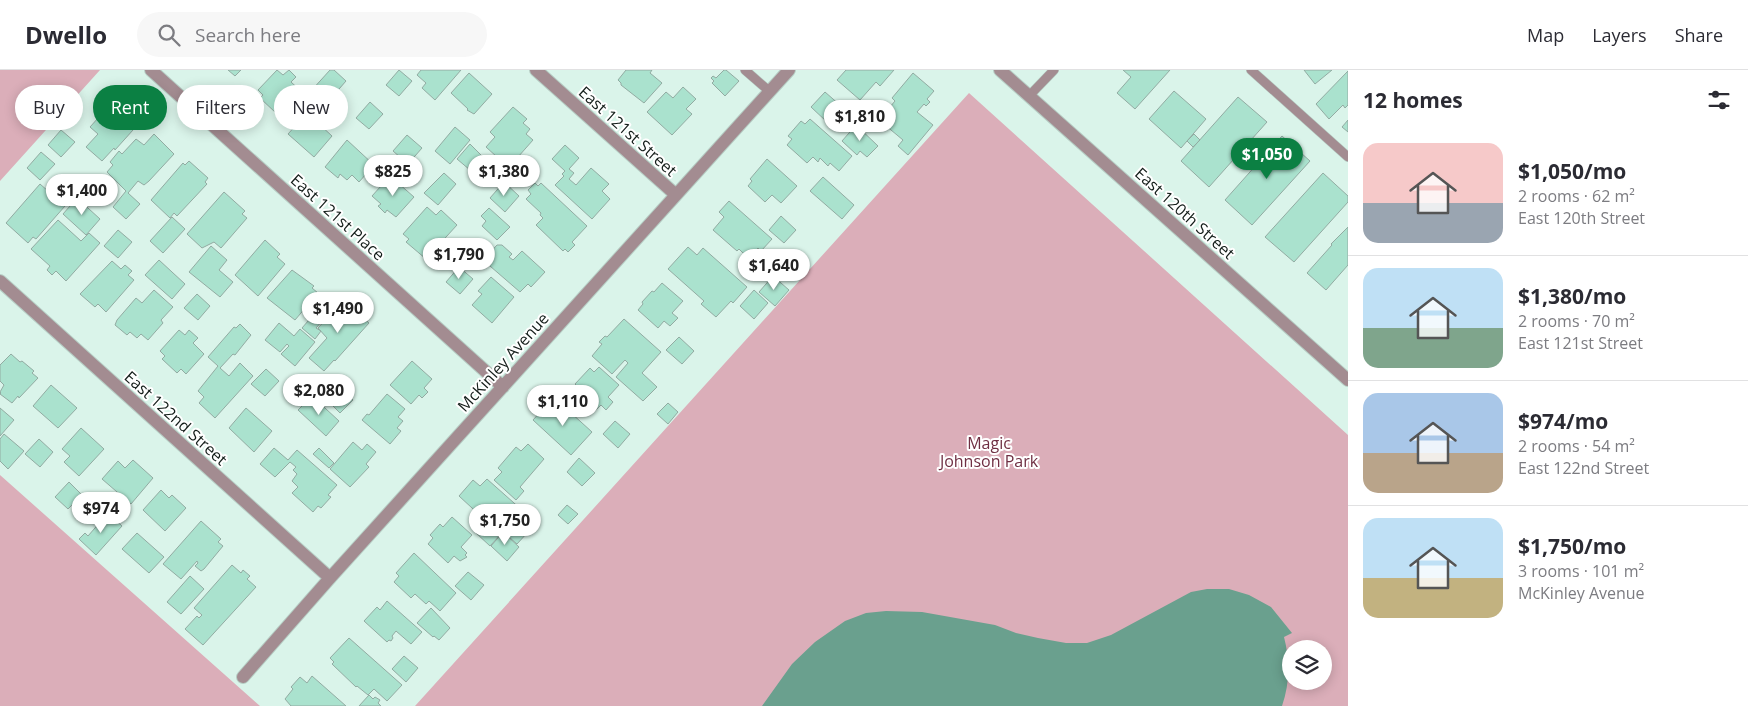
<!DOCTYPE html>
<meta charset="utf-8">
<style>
:root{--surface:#fff;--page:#f7f7f7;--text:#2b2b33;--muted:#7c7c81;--line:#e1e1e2;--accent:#0b8043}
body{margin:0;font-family:"Open Sans",sans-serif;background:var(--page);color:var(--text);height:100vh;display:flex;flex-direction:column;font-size:19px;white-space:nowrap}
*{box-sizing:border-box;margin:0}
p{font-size:16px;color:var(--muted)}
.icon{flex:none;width:28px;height:28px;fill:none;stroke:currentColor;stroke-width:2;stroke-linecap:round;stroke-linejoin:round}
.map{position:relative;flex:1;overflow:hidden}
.side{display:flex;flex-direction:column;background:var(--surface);width:400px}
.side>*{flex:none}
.top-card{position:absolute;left:15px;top:15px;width:475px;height:45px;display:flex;gap:10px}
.fabs{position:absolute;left:1282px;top:570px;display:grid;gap:10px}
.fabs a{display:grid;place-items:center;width:50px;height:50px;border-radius:50%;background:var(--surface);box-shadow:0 2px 12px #0003;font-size:25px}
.price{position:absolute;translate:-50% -42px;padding:0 11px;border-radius:18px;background:#fff;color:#222;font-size:16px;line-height:32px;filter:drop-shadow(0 1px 2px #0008)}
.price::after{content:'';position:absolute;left:50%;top:30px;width:15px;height:11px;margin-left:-8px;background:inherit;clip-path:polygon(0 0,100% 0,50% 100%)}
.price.current{background:var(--accent);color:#fff}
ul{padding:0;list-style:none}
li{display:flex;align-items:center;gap:15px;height:125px;padding:0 15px}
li+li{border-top:1px solid var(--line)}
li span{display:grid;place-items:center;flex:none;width:140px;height:100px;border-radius:15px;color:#555}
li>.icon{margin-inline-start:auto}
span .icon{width:60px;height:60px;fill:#fffc;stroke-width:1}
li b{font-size:21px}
h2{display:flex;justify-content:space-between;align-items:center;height:60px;padding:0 15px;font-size:21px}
.pill{padding:0 18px;border-radius:22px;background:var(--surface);box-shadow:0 2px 12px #0003;font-size:18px;line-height:45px}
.pill.current{background:var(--accent);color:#fff}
header{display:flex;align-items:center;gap:30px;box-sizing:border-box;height:70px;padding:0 25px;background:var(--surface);border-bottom:1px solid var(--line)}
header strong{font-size:24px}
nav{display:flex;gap:28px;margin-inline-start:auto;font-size:18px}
.search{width:350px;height:45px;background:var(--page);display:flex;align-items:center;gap:12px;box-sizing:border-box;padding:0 18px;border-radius:28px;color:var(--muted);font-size:19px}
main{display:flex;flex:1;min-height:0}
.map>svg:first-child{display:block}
.green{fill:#dbaeb9;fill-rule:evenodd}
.water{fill:#6aa08e}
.building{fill:#aae2ce;stroke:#92aba2}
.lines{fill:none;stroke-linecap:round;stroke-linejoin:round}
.service-casing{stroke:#b6cdc4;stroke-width:10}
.minor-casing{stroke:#b6cdc4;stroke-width:14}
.tertiary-casing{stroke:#b6cdc4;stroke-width:14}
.service{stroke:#a38c91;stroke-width:9}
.minor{stroke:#a38c91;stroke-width:12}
.tertiary{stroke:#a38c91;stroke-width:12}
.labels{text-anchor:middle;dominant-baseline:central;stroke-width:4;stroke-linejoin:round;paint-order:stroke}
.street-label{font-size:16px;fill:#131d19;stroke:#fff}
.park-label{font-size:16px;fill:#6f2f43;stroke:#fff}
</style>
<header>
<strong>Dwello</strong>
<div class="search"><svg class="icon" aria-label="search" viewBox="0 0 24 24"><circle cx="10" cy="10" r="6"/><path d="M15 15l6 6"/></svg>Search here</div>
<nav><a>Map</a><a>Layers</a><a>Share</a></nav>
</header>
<main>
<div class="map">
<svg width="1348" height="636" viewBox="0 0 1348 636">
<rect width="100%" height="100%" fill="#daf4ea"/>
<path class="green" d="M0,0h100l-100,111z
M969,23l379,342v271h-933zM1291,579h33v32h-33z
M0,405l260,231h-260z"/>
<path class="water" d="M1207,519h22l20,6 22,12 21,26 -8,4c6,23 6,46 -2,69h-520l30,-42 23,-22 30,-21 21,-8 20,-2 36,1 73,13 21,8 22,5 28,5h21l24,-8 80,-43z"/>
<path class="building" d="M228,0h13l-6,6z
M277,0l6,5 6,-5 7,7 -5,5 12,11 -19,20 -5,-4 -3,4 -16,-15 3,-3 -5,-5z
M330,0h4l12,11 -20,23 -15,-13z
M399,0l13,11 -13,15 -13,-11z
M421,0h40l-26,30 -13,-12 4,-5 -9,-8z
M626,0h26l-2,3 12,10 -18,20 -23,-18v-2l-3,-3z
M724,0h2l13,11 -14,15 -13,-13 2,-2 -3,-3 2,-2 3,2z
M846,0h48l-14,16 -4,-4 -16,18 -23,-20z
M1123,0h47l-35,39 -18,-16 14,-16z
M1304,0h28l-17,14z
M1348,1v34l-3,3 -2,-3 -14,14 -13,-15z
M469,3l23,21 -18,20 -7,-4 1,-1 -17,-16z
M913,3l21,18 -7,8 3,3 -4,4 -2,-2 -7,8 16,13 -25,30 -10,-9 5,-6 -24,-20 16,-19 -3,-3z
M683,17l13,12 -10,10 6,5 -20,21 -25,-23 19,-20 7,6z
M1174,21l32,28 -25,29 -32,-29z
M825,22l16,14 -14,16 -16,-15z
M1238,27l29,25 -58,65 -28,-26z
M370,32l13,12 -14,15 -13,-11z
M108,37l25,23 -18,20 -1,-2 -12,13 -16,-14 12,-13 -8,-7z
M513,37l14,12 -4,4 7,6 -4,5 7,6 -38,43 -12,-11 14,-15 -11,-10 9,-10 -5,-5z
M307,43l25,23 -18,21 -26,-23z
M810,49l42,37 -13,15 -9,-8 -2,3 -8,-8 -2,4 -5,-5 -6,6 -20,-18 5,-6 -4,-3 13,-15 4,3z
M1348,50v12l-6,-5z
M856,55l22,21 -11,11 -7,-6 -3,4 -15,-14z
M455,57l15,13 -20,24 -15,-13z
M61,60l14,12 -14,15 -13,-12z
M154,64l20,20 -25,27 -5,4 -6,-4 -10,12 12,11 -14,15 -13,-12 13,-16 -19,-19 6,-7 -3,-3 9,-11 3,3 14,-15 8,6z
M1194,64l6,6 -7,7 -6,-6z
M407,65l15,13 -14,16 -15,-13z
M1282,66l28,25 -58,64 -27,-25z
M347,70l27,25 -15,17 -7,-7 -5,5 -7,-6 -2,4 -13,-11z
M470,74l12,12 -12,14 -13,-11z
M565,75l14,13 -10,11 5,4 -5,6 7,6 15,-17 18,16 -7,7 8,8 -18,20 -37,-34 9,-9 -2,-2 3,-3 -13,-12z
M41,82l14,12 -15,16 -13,-12z
M767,89l30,27 -16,17 -9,-8 -7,7 -17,-16 4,-5 -2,-2z
M189,91l19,17 -3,4 2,2 -30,32 -3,-3 -4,5 -19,-18 32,-37 2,2z
M444,103l12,11 -18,21 -14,-12z
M1323,103l25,23v6l-54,60 -29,-25z
M390,106l24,21 -18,20 -9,-7 -2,3 -7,-7 3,-2 -9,-8z
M823,107l31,28 -12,14 -32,-28z
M504,112l15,14 -14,16 -15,-14z
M535,113l3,3 3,-3 46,43 -15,16 3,3 -7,7 -3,-3 -2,2 -27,-26 7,-7 -3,-3 1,-2 -15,-14 5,-5 -3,-4z
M40,114l25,22 -29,33 -3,-2 -5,6 -22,-20z
M224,122l21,19 -3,3 5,4 -26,30 -7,-6 -12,6 -15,-14z
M77,128l23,21 -14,16 -23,-21z
M729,131l43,38 -11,12 -3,-3 -10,10 -9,-9 -2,2 -24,-21 11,-13 -5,-5z
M427,137l9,8 5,-5 16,15 -31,34 -20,-17 3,-3 -6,-5z
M489,138l21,19 -13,13 -15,-14 4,-5 -5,-5z
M781,146l15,14 -12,13 -15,-13z
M172,147l13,12 -22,24 -13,-12z
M58,150l23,21 8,-8 11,10 -34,38 -10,-10 -4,4 -5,-5 3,-4 -19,-17z
M1348,157v38l-22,25 -19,-17 25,-28 -1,-1z
M118,160l14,12 -14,16 -14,-12z
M265,170l15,14 -3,3 8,7 -27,32 -23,-21z
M497,175h5l10,9 -3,3 4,3 9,-9 23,21 -14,15 -3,-3 -8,8 -37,-32z
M211,176l16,14 -8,10 14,12 -13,15 -31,-25z
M688,177l9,8 6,-7 44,39 -14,16 -2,-2 -15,16 -15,-13 3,-3 -36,-32z
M159,190l26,24 -13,15 -27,-24z
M112,191l9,8 4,-4 7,6 -4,4 6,5 -28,32 -8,-8 -3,3 -15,-13z
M459,197l14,12 -13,15 -14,-12z
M292,200l22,16 -2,2 6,5 -23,27 -28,-22z
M773,206l16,14 -14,16 -16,-14z
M491,207l23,20 -22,26 -20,-18 10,-11 -4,-3z
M662,213l21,18 -11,12 6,5 -8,8 -6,-5 -6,7 -20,-18 5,-6 -1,-2 10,-11 2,1z
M154,220l19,17 -12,13 2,3 -15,17 -7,-6 -4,4 -7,-6 -3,3 -12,-10 2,-5 19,-22 6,5z
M754,220l14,13 -14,16 -14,-13z
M197,224l13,12 -12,14 -14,-12z
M343,230l26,23 -34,38 -1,-1 -10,11 -15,-13 18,-20 -9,-10z
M315,243l8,7 -7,8 5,3 -6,8 -13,-11z
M624,249l37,33 -19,21 15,14 -14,14 -27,-24 12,-14 -3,-3 -13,14 -20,-18 10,-12 -3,-2 6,-6 2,1z
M279,253l15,13 6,-7 15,13 -20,24 -14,-12 8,-8 -2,-2 -7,8 -15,-12z
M240,254l11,11 -16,20 -2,-1 -13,14 9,8 11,-13 13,13 -38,42 -16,-15 5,-6 -6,-6 20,-25 -10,-9 26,-30 2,1z
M179,260l6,5 4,-5 9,8 -5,5 11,11 -18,20 -5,-5 -4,4 -15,-14 3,-3 -5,-5z
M679,267l15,14 -12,13 -16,-14z
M11,284l9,8 2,-1 12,10 -2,2 6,5 -19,20 -1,-2 -6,7 -12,-9 1,-1 -1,-1 4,-7 -4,-4v-16z
M412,291l20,18 -8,9 4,4 -6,6 -3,-3 -8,9 -21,-19z
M599,297l20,18 -11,12 5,5 -7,8 -5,-5 -6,6 -20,-19 4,-4 -4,-4 15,-16 4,4z
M266,299l13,12 -14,15 -14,-12z
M324,311l9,8 4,-4 16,15 -13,13 -24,-24z
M51,315l26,23 -19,20 -25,-22z
M387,324l18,15 -7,8 5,4 -6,7 4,3 -11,13 -28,-24 5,-6 2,1z
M312,326l27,25 -13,15 -28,-26z
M559,332l33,30 -21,23 -38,-35 9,-10 1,1 3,-4 5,4z
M668,333l10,9 -10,12 -11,-10z
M0,338l14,12 -14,16z
M246,338l26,23 -18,21 -25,-24z
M615,351l15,13 -12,14 -15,-14z
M81,358l23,21 -25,27 -15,-14 6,-6 -8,-7z
M4,364l20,17 -16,18 -8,-8v-22z
M39,369l14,13 -13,15 -15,-13z
M353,372l9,8 5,-6 9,8 -10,12 3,3 -19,20 -20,-18z
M528,374l16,15 -24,28 4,4 -8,9 -22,-20 8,-8 -4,-4 18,-21 5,4z
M274,378l14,12 9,-10 40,35 -9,10 3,2 -10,11 -3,-2 -5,6 -21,-19 6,-6 -6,-6 5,-7 -4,-4 3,-3 -6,-5 -15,15 -15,-13z
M319,378l15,15 -5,5 -16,-14z
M579,388l16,15 -13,13 -15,-14z
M133,390l20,18 -22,26 -29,-25 16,-18 7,7z
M487,409l36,32 1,-2 14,12 -21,23 -23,-20 -1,1 9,8 -12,13 -14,-13 12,-13 -2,-1 -1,1 -26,-24 14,-16 7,6z
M69,412l13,13 -14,14 -13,-12z
M161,420l8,8 3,-3 14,13 -21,23 -22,-21z
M567,435l11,9 -10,10 -10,-9z
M108,443l14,13 -26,29 -17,-16 6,-6 3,3z
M452,447l20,18 -11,12 6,6 -2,2 2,2 -7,4 -6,-5 -6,7 -20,-19 5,-6 -3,-3 10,-11 3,3z
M201,451l20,18 -3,3 5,4 -19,23 -3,2 -6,-5 3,-3 -1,-2 -16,18 -18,-15z
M503,462l16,15 -12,14 -16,-15z
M137,463l27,24 -15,16 -27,-24z
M414,483l42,40 -16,18 -11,-10 -3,3 -11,-10 -4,4 -17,-16 5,-6 -3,-3z
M232,495l9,8 2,-3 7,6 -3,3 9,8 -53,58 -18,-16 12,-13 2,2 3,-3 -8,-7z
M468,502l16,13 -13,15 -16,-14z
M190,506l14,13 -23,25 -14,-12z
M387,531l35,31 -11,12 -15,-13 -4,5 1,2 -2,3 -2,-1 -2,2 -23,-21 13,-14 3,3z
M431,538l19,20 -11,12 -5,-4 -1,1 -16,-14z
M349,568l53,47 -15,16 -13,-12 -6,6 -11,-9 -1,1 -24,-23 2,-2 -4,-4z
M404,586l14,12 -12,14 -14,-13z
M312,606l34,30h-55l-6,-7 8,-10 -2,-2 9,-10 7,6z
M369,625l4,4 2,-2 5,3 -2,3 3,3h-22z"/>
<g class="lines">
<defs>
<path id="service" d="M745,0l24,21
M1251,0l97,87
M1029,26l25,-26"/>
<path id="minor" d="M151,0l352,317
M536,0l140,125
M0,211l330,297
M243,607l87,-99 459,-508"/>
<path id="tertiary" d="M1000,0l348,310"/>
</defs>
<use href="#service" class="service-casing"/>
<use href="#minor" class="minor-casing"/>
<use href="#tertiary" class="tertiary-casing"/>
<use href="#service" class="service"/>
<use href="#minor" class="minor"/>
<use href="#tertiary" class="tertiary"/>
</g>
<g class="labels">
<g class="street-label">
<text transform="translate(628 61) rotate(42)">East 121st Street</text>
<text transform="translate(1185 143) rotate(42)">East 120th Street</text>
<text transform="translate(338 147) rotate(42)">East 121st Place</text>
<text transform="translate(503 292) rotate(-48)">McKinley Avenue</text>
<text transform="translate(176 348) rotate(42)">East 122nd Street</text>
</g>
<g class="park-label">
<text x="989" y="373">Magic<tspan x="989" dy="18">Johnson Park</tspan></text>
</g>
</g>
</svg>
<div class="fabs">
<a><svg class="icon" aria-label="layers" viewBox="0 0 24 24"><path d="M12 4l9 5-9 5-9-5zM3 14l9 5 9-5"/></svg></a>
</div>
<b class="price" style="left:860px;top:72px">$1,810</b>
<b class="price current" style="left:1267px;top:110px">$1,050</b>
<b class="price" style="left:393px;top:127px">$825</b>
<b class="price" style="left:504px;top:127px">$1,380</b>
<b class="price" style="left:82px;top:146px">$1,400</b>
<b class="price" style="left:459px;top:210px">$1,790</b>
<b class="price" style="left:774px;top:221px">$1,640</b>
<b class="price" style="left:338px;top:264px">$1,490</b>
<b class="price" style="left:319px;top:346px">$2,080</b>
<b class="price" style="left:563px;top:357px">$1,110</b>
<b class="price" style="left:101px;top:464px">$974</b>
<b class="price" style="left:505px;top:476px">$1,750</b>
<div class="top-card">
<a class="pill">Buy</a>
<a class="pill current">Rent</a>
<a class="pill">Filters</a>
<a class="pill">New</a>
</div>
</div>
<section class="side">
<h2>12 homes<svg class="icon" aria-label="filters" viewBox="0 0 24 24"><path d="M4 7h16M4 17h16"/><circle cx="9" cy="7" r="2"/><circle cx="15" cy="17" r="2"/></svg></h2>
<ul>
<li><span style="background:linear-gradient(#f6c9c9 60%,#9aa5b1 0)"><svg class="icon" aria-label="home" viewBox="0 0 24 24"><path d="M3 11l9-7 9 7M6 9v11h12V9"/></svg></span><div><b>$1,050/mo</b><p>2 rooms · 62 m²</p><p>East 120th Street</p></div></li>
<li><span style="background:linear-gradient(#bfe0f5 60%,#7fa58c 0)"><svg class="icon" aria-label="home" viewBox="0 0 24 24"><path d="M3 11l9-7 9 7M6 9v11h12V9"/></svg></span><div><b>$1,380/mo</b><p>2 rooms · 70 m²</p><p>East 121st Street</p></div></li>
<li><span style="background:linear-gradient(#a9c7e8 60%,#b9a48a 0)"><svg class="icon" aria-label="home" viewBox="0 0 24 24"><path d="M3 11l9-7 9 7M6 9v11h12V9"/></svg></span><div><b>$974/mo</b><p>2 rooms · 54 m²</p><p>East 122nd Street</p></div></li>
<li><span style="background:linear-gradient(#bfe0f5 60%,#c2b280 0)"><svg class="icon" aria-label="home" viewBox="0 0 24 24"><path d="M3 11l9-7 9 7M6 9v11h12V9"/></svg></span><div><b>$1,750/mo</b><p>3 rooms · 101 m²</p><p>McKinley Avenue</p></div></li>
</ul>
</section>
</main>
